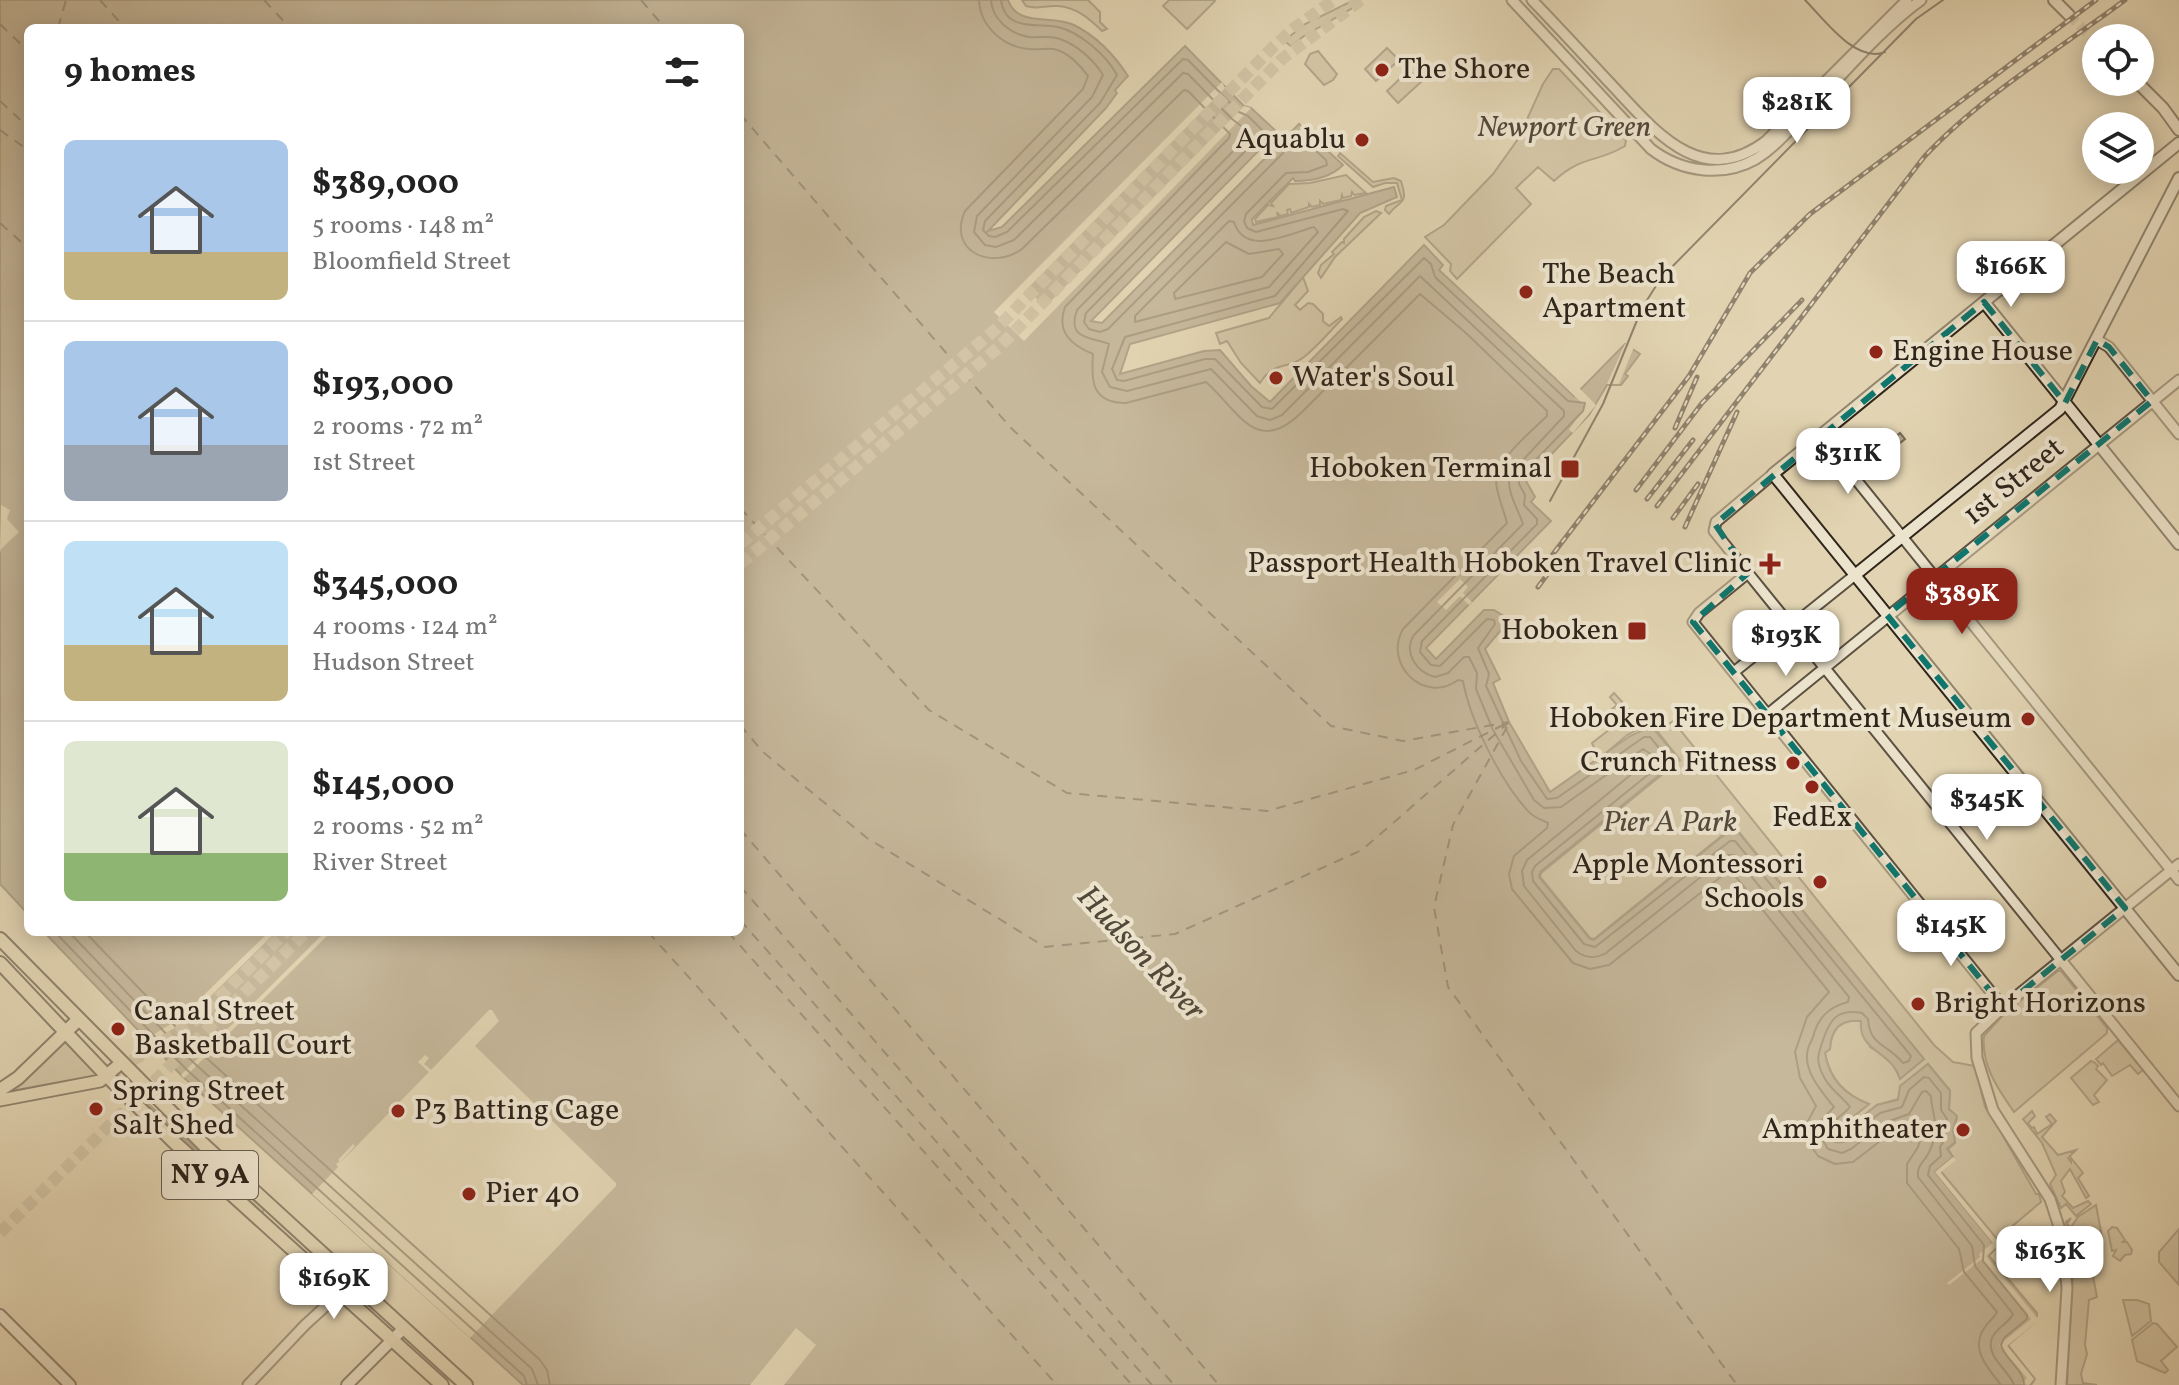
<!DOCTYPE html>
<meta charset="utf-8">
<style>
:root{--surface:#fff;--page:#f6f6f6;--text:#222;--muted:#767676;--line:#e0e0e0;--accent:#8f2418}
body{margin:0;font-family:Vollkorn,serif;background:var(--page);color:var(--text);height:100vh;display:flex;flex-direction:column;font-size:30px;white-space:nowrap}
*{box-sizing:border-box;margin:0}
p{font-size:26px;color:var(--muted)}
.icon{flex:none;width:44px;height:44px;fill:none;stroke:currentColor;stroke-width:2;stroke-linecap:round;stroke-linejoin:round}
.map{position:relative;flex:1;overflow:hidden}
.panel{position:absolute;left:24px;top:24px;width:720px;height:912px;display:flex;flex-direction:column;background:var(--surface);border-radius:12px;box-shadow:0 4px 20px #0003}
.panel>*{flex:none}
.buttons{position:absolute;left:2082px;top:24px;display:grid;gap:16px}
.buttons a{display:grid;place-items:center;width:72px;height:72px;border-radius:50%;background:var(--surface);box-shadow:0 4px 20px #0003;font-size:40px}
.price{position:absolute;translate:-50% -68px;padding:0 18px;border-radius:16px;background:#fff;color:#222;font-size:26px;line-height:52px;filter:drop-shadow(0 2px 4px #0008)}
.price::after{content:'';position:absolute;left:50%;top:48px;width:24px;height:18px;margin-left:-12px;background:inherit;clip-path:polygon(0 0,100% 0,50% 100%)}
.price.active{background:var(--accent);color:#fff}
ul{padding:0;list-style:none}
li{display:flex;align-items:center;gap:24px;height:200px;padding:0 40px}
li+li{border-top:2px solid var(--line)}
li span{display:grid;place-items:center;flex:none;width:224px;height:160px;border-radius:12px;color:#555}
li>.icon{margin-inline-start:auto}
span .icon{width:96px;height:96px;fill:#fffc;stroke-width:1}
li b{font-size:34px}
h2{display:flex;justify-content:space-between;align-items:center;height:96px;padding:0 40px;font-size:34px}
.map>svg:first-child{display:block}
.green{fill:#c4b698;stroke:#7a6e5a;stroke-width:2}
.water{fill:#a5987f;stroke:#766a57;stroke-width:2}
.pier{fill:#e2d4b2}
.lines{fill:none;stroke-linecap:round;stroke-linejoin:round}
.shore{stroke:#6a5e4d;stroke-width:2}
.ferry{stroke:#524839;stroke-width:2;stroke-dasharray:10 8;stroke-linecap:butt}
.secondary-tunnel{stroke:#beb194;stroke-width:10;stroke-dasharray:10 5;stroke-linecap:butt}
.motorway-tunnel{stroke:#beb194;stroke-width:12;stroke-dasharray:12 6;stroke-linecap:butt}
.tertiary-casing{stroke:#5c5141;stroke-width:13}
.secondary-casing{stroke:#2f251b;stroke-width:14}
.primary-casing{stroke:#2f251b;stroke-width:15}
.trunk-casing{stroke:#2f251b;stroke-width:16}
.tertiary{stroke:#ece3cd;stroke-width:9}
.secondary{stroke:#ece3cd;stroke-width:10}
.primary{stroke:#e2d4b2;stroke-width:11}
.trunk{stroke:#e2d4b2;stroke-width:12}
.tram{stroke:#2f251b;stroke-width:2}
.rail-casing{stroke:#2f251b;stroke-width:5}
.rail{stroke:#ece3cd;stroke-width:2;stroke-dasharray:6;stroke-linecap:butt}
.marked{fill:none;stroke:#0f766e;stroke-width:6;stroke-dasharray:16 10;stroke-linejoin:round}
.poi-dot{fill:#8f2418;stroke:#ece3cd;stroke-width:3}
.labels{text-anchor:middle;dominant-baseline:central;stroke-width:8;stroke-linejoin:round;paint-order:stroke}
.shield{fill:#ece3cd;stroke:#685e50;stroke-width:2}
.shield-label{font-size:28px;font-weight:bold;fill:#2f251b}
.poi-label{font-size:30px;fill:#2f251b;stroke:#ece3cd;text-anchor:start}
.park-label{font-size:30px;font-style:italic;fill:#54493a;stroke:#ece3cd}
.street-label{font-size:30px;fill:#2f251b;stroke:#ece3cd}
.water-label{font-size:32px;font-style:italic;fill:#524839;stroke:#ece3cd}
</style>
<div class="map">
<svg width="2179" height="1385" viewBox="0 0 2179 1385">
<rect width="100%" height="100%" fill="#e2d4b2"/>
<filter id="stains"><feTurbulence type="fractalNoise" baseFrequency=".0025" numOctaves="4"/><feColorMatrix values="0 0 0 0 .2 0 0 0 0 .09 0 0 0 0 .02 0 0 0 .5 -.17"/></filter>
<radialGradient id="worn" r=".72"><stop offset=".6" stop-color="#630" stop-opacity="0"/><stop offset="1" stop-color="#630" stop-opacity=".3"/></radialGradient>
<path class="green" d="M1022,0h66l12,12v10l7,7 -5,2c-12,-12 -26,-24 -44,-25 -13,-1 -20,4 -32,0z
M1169,0h45l1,1 -28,28 -24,-23z
M1354,0l2,6 -52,30 -13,10 -7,-5 21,-17z
M1387,48l12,12 -23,21 -11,-12z
M1318,51l19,23 -4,6 -9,5 -19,-21 5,-10z
M1553,69h6l67,71 -1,6c-28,17 -43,9 -71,35l-16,-14 -22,21 15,16 -74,75 -7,-8 1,-7 -26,-27 19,-12 49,-51 25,-35 25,-55z
M1409,70l12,12 -23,21 -11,-12z
M1340,153l33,29 21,-4 7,3c8,25 -1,18 -12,33l-4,-4 1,-4 16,-6 -5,-17h-12l-12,4 -35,-31z
M1346,175l20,18 -12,2 -2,-3 -1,4 -8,2 -1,-3 -1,5 -18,4 -3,-3v4l-8,2 -3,-3v3l-18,6 -1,-4 -3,1 1,4 -8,2 -3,-4 1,5 -22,5 -1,-3 13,-14 5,1 -2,-3 18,-19 21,-1z
M1376,211l5,2 -46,44 -14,21 -3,-5 3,-8 13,-11 -2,-2 10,-10 2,1v-4l20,-22z
M1303,277l5,14 -13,14 5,5 8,-7 5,1 10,10v7l6,5 12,-9 1,2c-12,12 -24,27 -38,38 -16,13 -30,3 -44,26l-19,-20 -14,-22 -7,3 -4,-11 53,-15z
M1900,433l5,6 -25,20 -4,2 -4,-6 -18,11 -4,-8 2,-1 4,4 33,-26 6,2z
M1614,693l30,33 -17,9 -28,24 -7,-16 22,-17 -8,-12 11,-9 -7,-8z
M1673,721l261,324 19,17 22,4 10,41 20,28 -1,3 32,56h3l2,8 -44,37 -58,-70 14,-12 -5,-8 7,-6 -2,-11 4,-15 -8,-8 1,-19 -22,-26 -27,22 -3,13 -21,6 -38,31 -3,-5 32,-27c-24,-10 -38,-25 -43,-51l5,-4c1,-20 11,-30 31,-28l9,26 20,12 10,19 24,-19 -190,-233 -140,113 -4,-1 -50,-61 1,-4 139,-113 -25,-32 7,-6 4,4z
M2058,971h3l46,57v5l-93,79c-16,-23 -33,-47 -30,-76l22,-24z
M63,1040l35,36 -90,18 52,-51z
M2118,1040l25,30 -5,4 -8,-9 -18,11 -9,-13 -2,2 -5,-6z
M2091,1061l3,1 4,4 -2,3 11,11 -13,15 5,7 -6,3 -22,-27z
M116,1073l107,102 14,7 28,26 -3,5 -148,-138z
M2032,1111l3,5 -7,7 4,5 2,-1 3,7 15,-10 -6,-7 4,-3 6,7 -14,16 16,18 18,-5 -8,8 3,4v-4l12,15 -5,5 11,18 -3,2 -16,-29 -9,12 4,11 -3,4 11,12 15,-7 3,3 -15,12 -10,-12 -5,4 -11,-24 6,-9 -14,-32 -19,-24z
M2096,1205l6,32 -10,8 4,19 -5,2 6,31 -8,3 -4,45 2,9 -6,20 2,9 14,2h-30l6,-115 -7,-48 5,-4 -4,6 4,3 7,-10z
M2112,1227l5,1 8,12 -2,2h4l5,8 -1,4 -6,1 -5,6 -7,-5 3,-6 -4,1 -4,-20z
M2179,1229v56l-20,-23v-10z
M2123,1300h14l12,4 2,17 -19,15z
M2153,1323l4,1 20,23 -16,14 7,9 -3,3 -28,-12 -5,-21z"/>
<path class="water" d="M0,0h1008c10,28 44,14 66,25 22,11 41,31 54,51l-13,14 2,3 -11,15 -118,123 14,-4 183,-181 59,60 7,2 26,24 -186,189 11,2 197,-199 44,41c-12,12 -31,16 -48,16l-2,-3 -41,41 1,6 141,-38 3,10 -37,16 -80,90 -150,41 -10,30 84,-23 16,-1 31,36 19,16 154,-157 19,20 -4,5 135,126 51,-52 15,10 -15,20 3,2 -7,9h-14l-18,30 -63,66 9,16 -4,5 20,19 -125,127 10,11 48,-49h10l13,8v5l-22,26 15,30 -7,4 16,39 41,70 80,-56 21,-10 28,33 -139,113 -1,5 51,62 4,1 140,-113 190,232 -24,20c-9,-29 -42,-27 -39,-58 -21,-2 -30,8 -31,28l-5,4c4,26 20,42 44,51l-33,27 3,4 38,-30 21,-5 2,-14 28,-22 22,27 -1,18 8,7 -4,14 2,12 -8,7 6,8 -18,15 58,71 2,6 -6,7 48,57 -1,8 -28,24 27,34 -4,6h-1508l-342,-310 -137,-143h696v-904h-712v886l-28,-30z"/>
<path class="pier" d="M1222,82l3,6 -198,201 18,18 199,-201 7,2 -227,233 -30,-29z
M1625,344l9,3 -15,37h-12z
M1560,376l14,14 4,-3 18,18 -23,28 -4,-3 16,-24 -28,-27z
M1,505l9,5 -3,9 12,13 -18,17 -1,4z
M1460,579l8,8 -5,6 9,9 -3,3 -9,-9 -14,14 -9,-8z
M269,932h7l-93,91 -34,20 -3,-4 33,-20z
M325,932h6l-147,146 -3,-3z
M489,1010h3l7,11 -24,25 141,137v3l-146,152 -158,-144 26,-27 -2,-3 4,-3 -2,-1 15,-16 2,2 -16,18 90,-92 -11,-10 7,-7 4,3 -5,6 7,6z
M1953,1157l3,3 -16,13 57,68 1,5 -12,10 53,64 -32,26 27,33 -5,6 -8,-1 6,-6 -28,-33 32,-26 -49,-60 -33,26 -2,-2 33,-26 -1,-3 14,-11 -58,-71z
M796,1328l20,17 -32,40h-34z"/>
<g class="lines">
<path class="shore" d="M979,0c1,26 24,47 50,49 8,1 17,-1 25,0 14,3 27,17 34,27l-5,13 -118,122c-18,40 26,60 57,38l162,-159 4,1 42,43 -1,4 -164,169c-9,25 6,38 28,47 -2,26 -2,49 33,49l80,-21c32,28 50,75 95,31l119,-119 46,39 81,78v5c-15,15 -50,43 -51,64 0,14 8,30 11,43l-104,106c-20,35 21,76 55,51l5,1c7,39 37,99 64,129 5,7 13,9 21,13l-1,5 -33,28 -5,18 3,15 61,74 17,6 19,-4 118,-93h5l97,120 -22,25 -12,35 5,26 16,28 -9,17 1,19 10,14 17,8 18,-2 35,-27 30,-13 4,1 1,8 -5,16 -11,17v19l52,66 5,23 33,40c-3,6 -8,9 -12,15 -16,22 3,41 16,58
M991,0c1,19 19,34 38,37 10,1 21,-2 31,2 17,6 34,21 43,36l-11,22 -115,119 -3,16 11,13 11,2 18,-7 169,-167 5,1 44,45 17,13 -1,4 -171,174c-11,30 15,27 32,34l-7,28 8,15 17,4 84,-22 46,47 13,4 12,-5 138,-139 144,135v5l-55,59c-2,18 9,34 14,49l-109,111c-11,17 2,37 21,42l13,-4 16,-16h5l8,16 -1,16 17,41 41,70 10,8 17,-1 82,-58 8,5 -1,5 -123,101 -5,11 2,15 52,65c9,7 20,8 30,2l122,-98h6l115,142 -1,5c-19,5 -30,15 -35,35 -1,4 -4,7 -5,12 -6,21 14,43 26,58l-13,14 -2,13 9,15 14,4 9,-4 33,-26 25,-9 13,-22 4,-1 5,5c0,13 7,27 4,40 -1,4 -5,15 -7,18 -5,10 -11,10 -10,23l54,69 3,20 38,48c-4,9 -17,14 -21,24 -7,19 17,32 22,47
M1001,0c4,32 36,23 57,27 22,5 49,29 59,48l-17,28 -115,118 -2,9 6,6 6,1 12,-5 176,-173 5,1 51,52 9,4 16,16 -178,181 -2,9 5,7 11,3 8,-3 190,-191h4l24,22 1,5 -19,7 -22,1 -40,41 -2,7 3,7 9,4 87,-23 5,2 -73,85 -150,41 -13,32 5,11 7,1 81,-22h10l47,48 10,2 152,-151 7,6 4,13 133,124 17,2 -2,8 -64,66v7l6,11 -1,10 13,14v5l-115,117 -2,11 11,13 9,1 47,-47 7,1 1,4 -17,24 11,26 -3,12 35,75 26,38 10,-1 87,-61h6l15,18v6l-130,105 -3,6 1,9 51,63 11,3 135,-106h5l176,215 -2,5 -6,2c-16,-20 -33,-16 -35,-44l-6,-6c-26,-5 -33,8 -40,30 -4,12 -6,17 0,30 6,15 19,22 28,34 -6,8 -29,19 -19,32 5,5 7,3 13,3l36,-29 22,-6 7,-17 15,-13 5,1 12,15v17l6,9 -2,20 -5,8 1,9 -11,10 -2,9 56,70 -1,16 44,54v4l-23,19 -3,7c4,15 23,24 23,40
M1229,221l5,1c11,35 54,12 80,5l4,5 -49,55 -134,35v-6z
M1226,242l23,12 30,-5 4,5 -21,23 -87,22 -1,-6z
M55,932l131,137 338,307 3,9
M69,932l124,130 339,307 6,16
M85,932l116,121 339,307 7,10 3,15"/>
<path class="ferry" d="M100,0l25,28
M264,0l26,28
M641,0l24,28
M0,24l28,27
M58,28l8,-28
M0,101l28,26
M740,114l270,313 321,299 72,15 106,-19
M0,130l28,20
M0,223l28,25
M740,508l189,202 138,83 200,18 147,-41 91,-46
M740,725l23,27 104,86 178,109 130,-13 187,-84 146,-127
M1507,727l-54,98 -19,82 14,80 289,398
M740,829l479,556
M740,886l434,499
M740,920l412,465
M648,932l409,453
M728,932l404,453"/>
<path class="secondary-tunnel" d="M2069,15l27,27"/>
<path class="motorway-tunnel" d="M740,544l256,-215 276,-281 21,-19 41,-29
M740,564l259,-217 283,-288 79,-59
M116,1070l49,-29 32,-22 89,-87
M0,1092l48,-6
M0,1233l306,-301"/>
<defs>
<path id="tertiary" d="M1512,0l139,149c30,23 71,29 105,10 18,-11 31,-27 46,-42 37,-38 76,-86 119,-117
M1532,0c26,27 51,54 76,81 43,45 91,111 158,60l141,-141
M2097,340l12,7 70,87
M1820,435l359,445
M1773,474l-57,48 -2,9 465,575
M1748,573l-49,40 -6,9 310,385
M1734,672l121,-97
M1768,714l411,-334
M248,1385l57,-60 47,-43
M2061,1385l6,-97 -5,-52 -12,-37 -57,-89 -16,-52 -1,-25 27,-26 176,-143"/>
<path id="secondary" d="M2054,0l15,15
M2137,82l26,26 16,22
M2179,143l-406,331 406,501
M1984,302l195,242
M1855,575l205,-166 119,-231
M0,1315l70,70
M347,1385l56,-56"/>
<path id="primary" d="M0,1100l100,-19 21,-18"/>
<path id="trunk" d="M0,939l203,205 263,241
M0,963l107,113 67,66 268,243
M0,1090l18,-12 60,-58"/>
</defs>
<use href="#tertiary" class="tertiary-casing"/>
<use href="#secondary" class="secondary-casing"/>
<use href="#primary" class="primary-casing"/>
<use href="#trunk" class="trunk-casing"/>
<use href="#tertiary" class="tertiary"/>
<use href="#secondary" class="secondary"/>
<use href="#primary" class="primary"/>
<use href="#trunk" class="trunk"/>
<path class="tram" d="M1805,0c19,19 51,64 80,52
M1550,501l53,-97 39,-96 19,-30 255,-259 27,-19"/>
<defs>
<path id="rail" d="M1675,428l22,-51
M1636,490l66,-87 100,-103
M1647,499l46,-59
M1657,506l267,-349c56,-60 135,-108 201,-157
M1673,518l25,-34
M1685,527l52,-115
M1540,571l149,-195 61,-103 60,-59 286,-214
M1538,587l17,-23"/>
</defs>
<use href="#rail" class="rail-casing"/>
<use href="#rail" class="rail"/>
</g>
<path d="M0 0H2179V1385H0ZM1984,302l81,101 32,-63 12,7 43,54 -265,214 238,293 -122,99 -310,-385 55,-49 -33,-49z" fill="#e2d4b2" fill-opacity=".55" fill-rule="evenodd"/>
<path class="marked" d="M1984,302l81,101 32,-63 12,7 43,54 -265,214 238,293 -122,99 -310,-385 55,-49 -33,-49z"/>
<g class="poi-dot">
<circle cx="1382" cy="70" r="8"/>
<circle cx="1362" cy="140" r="8"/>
<circle cx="1526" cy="292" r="8"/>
<circle cx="1876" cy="352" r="8"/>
<circle cx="1276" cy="378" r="8"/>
<rect x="1560" y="459" width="20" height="20" rx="4"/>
<path d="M1766 552h8v8h8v8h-8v8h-8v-8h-8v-8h8z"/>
<rect x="1627" y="621" width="20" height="20" rx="4"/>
<circle cx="2028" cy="719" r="8"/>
<circle cx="1793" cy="763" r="8"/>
<circle cx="1812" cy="787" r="8"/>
<circle cx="1820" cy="882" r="8"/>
<circle cx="1918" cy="1004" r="8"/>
<circle cx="118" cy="1029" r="8"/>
<circle cx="96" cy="1109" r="8"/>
<circle cx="398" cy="1111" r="8"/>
<circle cx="1963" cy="1130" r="8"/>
<circle cx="469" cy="1194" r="8"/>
</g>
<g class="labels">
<rect class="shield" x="162" y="1151" width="96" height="48" rx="6"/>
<g class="shield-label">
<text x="210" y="1175">NY 9A</text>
</g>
<g class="poi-label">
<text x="1398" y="70">The Shore</text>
<text x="1346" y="140" text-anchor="end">Aquablu</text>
<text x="1542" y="275">The Beach<tspan x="1542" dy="34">Apartment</tspan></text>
<text x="1892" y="352">Engine House</text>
<text x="1292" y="378">Water's Soul</text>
<text x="1552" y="469" text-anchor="end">Hoboken Terminal</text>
<text x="1752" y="564" text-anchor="end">Passport Health Hoboken Travel Clinic</text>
<text x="1619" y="631" text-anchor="end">Hoboken</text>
<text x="2012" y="719" text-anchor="end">Hoboken Fire Department Museum</text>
<text x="1777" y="763" text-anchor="end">Crunch Fitness</text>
<text x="1812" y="818" text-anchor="middle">FedEx</text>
<text x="1804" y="865" text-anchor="end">Apple Montessori<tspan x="1804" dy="34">Schools</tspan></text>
<text x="1934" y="1004">Bright Horizons</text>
<text x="134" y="1012">Canal Street<tspan x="134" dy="34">Basketball Court</tspan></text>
<text x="112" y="1092">Spring Street<tspan x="112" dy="34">Salt Shed</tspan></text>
<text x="414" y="1111">P3 Batting Cage</text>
<text x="1947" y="1130" text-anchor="end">Amphitheater</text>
<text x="485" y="1194">Pier 40</text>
</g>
<g class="park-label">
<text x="1564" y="128">Newport Green</text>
<text x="1670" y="823">Pier A Park</text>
</g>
<g class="street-label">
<text transform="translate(2014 482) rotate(-39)">1st Street</text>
</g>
<g class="water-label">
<text transform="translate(1140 954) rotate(47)">Hudson River</text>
</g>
</g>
<rect width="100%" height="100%" filter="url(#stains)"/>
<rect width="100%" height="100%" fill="url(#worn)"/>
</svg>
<div class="buttons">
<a><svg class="icon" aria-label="locate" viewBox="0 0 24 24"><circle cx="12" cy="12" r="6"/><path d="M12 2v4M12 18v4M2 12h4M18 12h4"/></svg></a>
<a><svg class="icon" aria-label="layers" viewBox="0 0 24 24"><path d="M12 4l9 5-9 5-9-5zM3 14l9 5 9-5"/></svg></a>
</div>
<b class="price" style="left:1797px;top:145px">$281K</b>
<b class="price" style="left:2011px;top:309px">$166K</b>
<b class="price" style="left:1848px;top:496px">$311K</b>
<b class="price active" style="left:1962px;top:636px">$389K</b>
<b class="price" style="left:1786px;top:678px">$193K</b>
<b class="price" style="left:1987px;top:842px">$345K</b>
<b class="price" style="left:1951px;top:968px">$145K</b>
<b class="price" style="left:2050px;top:1294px">$163K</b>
<b class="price" style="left:334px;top:1321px">$169K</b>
<section class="panel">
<h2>9 homes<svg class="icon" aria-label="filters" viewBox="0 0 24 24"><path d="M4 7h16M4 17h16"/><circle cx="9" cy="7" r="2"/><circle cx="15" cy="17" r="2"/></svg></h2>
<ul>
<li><span style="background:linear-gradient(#a9c7e8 70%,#c2b280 0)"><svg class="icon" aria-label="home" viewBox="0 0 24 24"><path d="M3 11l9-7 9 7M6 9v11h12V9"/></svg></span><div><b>$389,000</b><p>5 rooms · 148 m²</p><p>Bloomfield Street</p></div></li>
<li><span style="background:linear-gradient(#a9c7e8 65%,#9aa5b1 0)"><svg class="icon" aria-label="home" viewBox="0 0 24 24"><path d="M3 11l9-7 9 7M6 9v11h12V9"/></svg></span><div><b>$193,000</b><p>2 rooms · 72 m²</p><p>1st Street</p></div></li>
<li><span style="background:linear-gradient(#bfe0f5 65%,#c2b280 0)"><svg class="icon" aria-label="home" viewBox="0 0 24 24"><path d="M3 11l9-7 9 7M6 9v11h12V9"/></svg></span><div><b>$345,000</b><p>4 rooms · 124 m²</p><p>Hudson Street</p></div></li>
<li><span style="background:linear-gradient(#dfe7d0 70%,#8fb573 0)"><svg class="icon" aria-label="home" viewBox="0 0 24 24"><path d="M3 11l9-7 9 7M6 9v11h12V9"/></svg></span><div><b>$145,000</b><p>2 rooms · 52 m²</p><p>River Street</p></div></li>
</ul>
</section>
</div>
